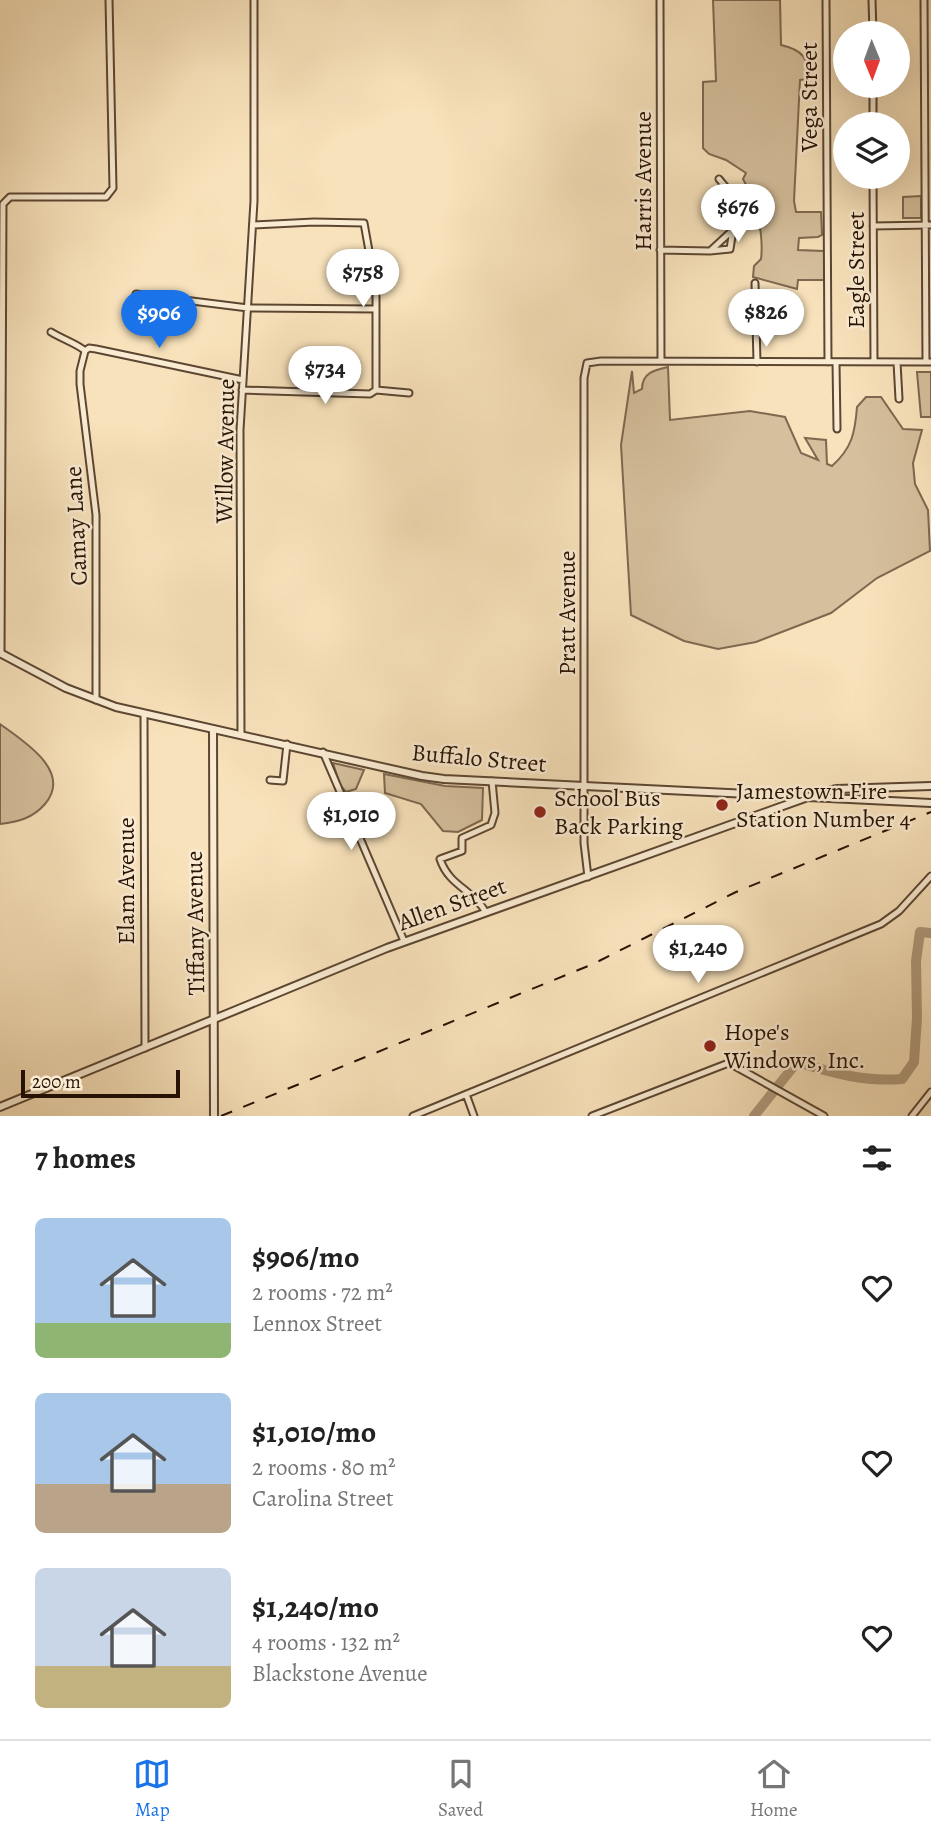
<!DOCTYPE html>
<meta charset="utf-8">
<style>
:root{--surface:#fff;--page:#f2f2f2;--text:#222;--muted:#767676;--line:#e0e0e0;--accent:#1a73e8}
body{margin:0;font-family:Alegreya,serif;background:var(--page);color:var(--text);height:100vh;display:flex;flex-direction:column;font-size:26px;white-space:nowrap}
*{box-sizing:border-box;margin:0}
p{font-size:23px;color:var(--muted)}
.icon{flex:none;width:38px;height:38px;fill:none;stroke:currentColor;stroke-width:2;stroke-linecap:round;stroke-linejoin:round}
.map{position:relative;height:1116px;overflow:hidden}
.side{display:flex;flex-direction:column;background:var(--surface);flex:1}
.side>*{flex:none}
.needle{width:46px;rotate:179deg}
.tools{position:absolute;left:833px;top:21px;display:grid;gap:14px}
.tools a{display:grid;place-items:center;width:77px;height:77px;border-radius:50%;background:var(--surface);box-shadow:0 7px 28px #0002;font-size:35px}
.scale{position:absolute;left:21px;bottom:18px;width:159px;box-sizing:border-box;padding-left:7px;border:4px solid #281204;border-top:0;font-size:19px;line-height:24px;white-space:nowrap;color:#281204;-webkit-text-stroke:5px #faecd3;paint-order:stroke}
.price{position:absolute;translate:-50% -60px;padding:0 16px;border-radius:24px;background:#fff;color:#222;font-size:23px;line-height:46px;filter:drop-shadow(0 2px 4px #0008)}
.price::after{content:'';position:absolute;left:50%;top:42px;width:21px;height:16px;margin-left:-10px;background:inherit;clip-path:polygon(0 0,100% 0,50% 100%)}
.price.active{background:var(--accent);color:#fff}
ul{padding:0;list-style:none}
li{display:flex;align-items:center;gap:21px;height:175px;padding:0 35px}
li span{display:grid;place-items:center;flex:none;width:196px;height:140px;border-radius:10px;color:#555}
li>.icon{margin-inline-start:auto}
span .icon{width:84px;height:84px;fill:#fffc;stroke-width:1}
li b{font-size:30px}
h2{display:flex;justify-content:space-between;align-items:center;height:84px;padding:0 35px;font-size:30px}
.dock{display:flex;justify-content:space-around;align-items:center;height:98px;border-top:2px solid var(--line);background:var(--surface);font-size:19px;color:var(--muted)}
.dock a{display:grid;justify-items:center;gap:4px}
.dock .active{color:var(--accent)}
.map>svg:first-child{display:block}
.green{fill:#d5bf9c;stroke:#7e6850;stroke-width:2}
.lines{fill:none;stroke-linecap:round;stroke-linejoin:round}
.river{stroke:#b19b7d;stroke-width:10}
.minor-casing{stroke:#5c4632;stroke-width:9}
.tertiary-casing{stroke:#5c4632;stroke-width:10}
.minor{stroke:#faecd3;stroke-width:5}
.tertiary{stroke:#faecd3;stroke-width:6}
.rail{stroke:#281204;stroke-width:2;stroke-dasharray:12 12;stroke-linecap:butt}
.poi-dot{fill:#8f2418;stroke:#faecd3;stroke-width:2.5}
.labels{text-anchor:middle;dominant-baseline:central;stroke-width:5;stroke-linejoin:round;paint-order:stroke}
.street-label{font-size:24px;fill:#281204;stroke:#faecd3}
.poi-label{font-size:24px;fill:#281204;stroke:#faecd3;text-anchor:start}
</style>
<div class="map">
<svg width="931" height="1116" viewBox="0 0 931 1116">
<rect width="100%" height="100%" fill="#f8e2bb"/>
<filter id="stains"><feTurbulence type="fractalNoise" baseFrequency=".00286" numOctaves="4"/><feColorMatrix values="0 0 0 0 .2 0 0 0 0 .09 0 0 0 0 .02 0 0 0 .5 -.17"/></filter>
<radialGradient id="worn" r=".72"><stop offset=".6" stop-color="#630" stop-opacity="0"/><stop offset="1" stop-color="#630" stop-opacity=".3"/></radialGradient>
<path class="green" d="M713,0h67l1,45c22,5 27,13 29,34l-10,1 -6,121 2,11h25l1,23 -4,2 -19,1 -1,12 26,1v29h-26l-1,9 -44,-12 1,-11 7,-7c3,-26 -5,-57 -18,-80l3,-6 -20,-13 -17,-6 -6,-6v-66l13,-1z
M921,196v22h-18v-21z
M668,367l2,53 80,-9 35,6 16,36 17,7 -13,-22 21,2 1,24 5,2c20,-18 23,-33 25,-59l9,-10h15l22,32 19,1 -9,33 2,21 13,26 2,41 -53,27 -46,35 -75,29 -38,7 -34,-8 -53,-26 -10,-170 11,-74 2,22 8,-4c0,-16 12,-19 26,-22z
M917,372h14v45h-10z
M0,724c23,17 73,47 45,80 -12,14 -27,18 -45,20z
M333,763l31,7 -8,19 -10,3 -6,-7z
M384,774l61,12 38,2 -1,32 -24,12 -15,-1 -22,-27 -36,-11z"/>
<g class="lines">
<path class="river" d="M754,1116l43,-54c35,11 68,20 105,17l12,-17 3,-44 -1,-57 4,-29 11,1"/>
<defs>
<path id="minor" d="M660,0l1,361
M826,0l2,362
M872,0l1,33
M924,0l2,362
M873,86v38
M873,177l1,185
M253,225l61,-3 50,1 12,67v100
M873,226l58,-1
M660,250l50,1 26,-24c5,-25 -2,-30 -17,-48
M710,251l20,-2 3,-19
M755,283l2,79
M136,294l112,14 128,1
M51,332c9,6 29,13 34,19
M85,351l-5,20v13l16,131v185
M85,351l4,-3 7,1 147,31
M836,362l1,67
M897,362l2,37
M242,390l128,4 6,-4 33,3
M1,654l2,-450 7,-7h96l7,-9 -4,-188
M144,714l1,334
M241,734l-1,-304 14,-229v-201
M323,752l81,189
M270,780l13,1 4,-37
M588,877l-4,-34v-465l3,-15 14,-2 330,1
M485,911c-13,-22 -36,-25 -45,-52l22,-8v-13l29,-13 4,-12 -3,-32
M466,1094l8,22
M413,1116l468,-192 18,-13 32,-35
M592,1116l134,-52h5l93,52
M912,1116l19,-24"/>
<path id="tertiary" d="M0,653l66,35 50,19 306,69 22,3 487,24
M213,729l1,387
M0,1107l387,-159 432,-155 18,-4 94,-3"/>
</defs>
<use href="#minor" class="minor-casing"/>
<use href="#tertiary" class="tertiary-casing"/>
<use href="#minor" class="minor"/>
<use href="#tertiary" class="tertiary"/>
<path class="rail" d="M221,1116l372,-152 143,-72 195,-80"/>
</g>
<g class="poi-dot">
<circle cx="722" cy="805" r="7"/>
<circle cx="540" cy="812" r="7"/>
<circle cx="710" cy="1046" r="7"/>
</g>
<g class="labels">
<g class="street-label">
<text transform="translate(809 97) rotate(-90)">Vega Street</text>
<text transform="translate(643 181) rotate(-90)">Harris Avenue</text>
<text transform="translate(856 270) rotate(-90)">Eagle Street</text>
<text transform="translate(225 451) rotate(-89)">Willow Avenue</text>
<text transform="translate(76 526) rotate(-93)">Camay Lane</text>
<text transform="translate(567 613) rotate(-90)">Pratt Avenue</text>
<text transform="translate(479 758) rotate(5)">Buffalo Street</text>
<text transform="translate(126 881) rotate(-90)">Elam Avenue</text>
<text transform="translate(452 904) rotate(-20)">Allen Street</text>
<text transform="translate(195 923) rotate(-91)">Tiffany Avenue</text>
</g>
<g class="poi-label">
<text x="736" y="791">Jamestown Fire<tspan x="736" dy="28">Station Number 4</tspan></text>
<text x="554" y="798">School Bus<tspan x="554" dy="28">Back Parking</tspan></text>
<text x="724" y="1032">Hope's<tspan x="724" dy="28">Windows, Inc.</tspan></text>
</g>
</g>
<rect width="100%" height="100%" filter="url(#stains)"/>
<rect width="100%" height="100%" fill="url(#worn)"/>
</svg>
<div class="tools">
<a><svg class="needle" viewBox="-14 -14 28 28"><path d="M0-13l5 13h-10z" fill="#e53935"/><path d="M0 13l5-13h-10z" fill="#767676"/></svg></a>
<a><svg class="icon" aria-label="layers" viewBox="0 0 24 24"><path d="M12 4l9 5-9 5-9-5zM3 14l9 5 9-5"/></svg></a>
</div>
<div class="scale">200 m</div>
<b class="price" style="left:738px;top:244px">$676</b>
<b class="price" style="left:363px;top:309px">$758</b>
<b class="price" style="left:766px;top:349px">$826</b>
<b class="price active" style="left:159px;top:350px">$906</b>
<b class="price" style="left:325px;top:406px">$734</b>
<b class="price" style="left:351px;top:852px">$1,010</b>
<b class="price" style="left:698px;top:985px">$1,240</b>
</div>
<section class="side">
<h2>7 homes<svg class="icon" aria-label="filters" viewBox="0 0 24 24"><path d="M4 7h16M4 17h16"/><circle cx="9" cy="7" r="2"/><circle cx="15" cy="17" r="2"/></svg></h2>
<ul>
<li><span style="background:linear-gradient(#a9c7e8 75%,#8fb573 0)"><svg class="icon" aria-label="home" viewBox="0 0 24 24"><path d="M3 11l9-7 9 7M6 9v11h12V9"/></svg></span><div><b>$906/mo</b><p>2 rooms · 72 m²</p><p>Lennox Street</p></div><svg class="icon" aria-label="heart" viewBox="0 0 24 24"><path d="M12 20l-8-8c-3-5 5-10 8-4 3-6 11-1 8 4z"/></svg></li>
<li><span style="background:linear-gradient(#a9c7e8 65%,#b9a48a 0)"><svg class="icon" aria-label="home" viewBox="0 0 24 24"><path d="M3 11l9-7 9 7M6 9v11h12V9"/></svg></span><div><b>$1,010/mo</b><p>2 rooms · 80 m²</p><p>Carolina Street</p></div><svg class="icon" aria-label="heart" viewBox="0 0 24 24"><path d="M12 20l-8-8c-3-5 5-10 8-4 3-6 11-1 8 4z"/></svg></li>
<li><span style="background:linear-gradient(#c9d6e8 70%,#c2b280 0)"><svg class="icon" aria-label="home" viewBox="0 0 24 24"><path d="M3 11l9-7 9 7M6 9v11h12V9"/></svg></span><div><b>$1,240/mo</b><p>4 rooms · 132 m²</p><p>Blackstone Avenue</p></div><svg class="icon" aria-label="heart" viewBox="0 0 24 24"><path d="M12 20l-8-8c-3-5 5-10 8-4 3-6 11-1 8 4z"/></svg></li>
</ul>
</section>
<nav class="dock">
<a class="active"><svg class="icon" aria-label="map" viewBox="0 0 24 24"><path d="M3 6l6-2 6 2 6-2v14l-6 2-6-2-6 2zM9 4v14M15 6v14"/></svg>Map</a>
<a><svg class="icon" aria-label="saved" viewBox="0 0 24 24"><path d="M7 4h10v16l-5-4-5 4z"/></svg>Saved</a>
<a><svg class="icon" aria-label="home" viewBox="0 0 24 24"><path d="M3 11l9-7 9 7M6 9v11h12V9"/></svg>Home</a>
</nav>
